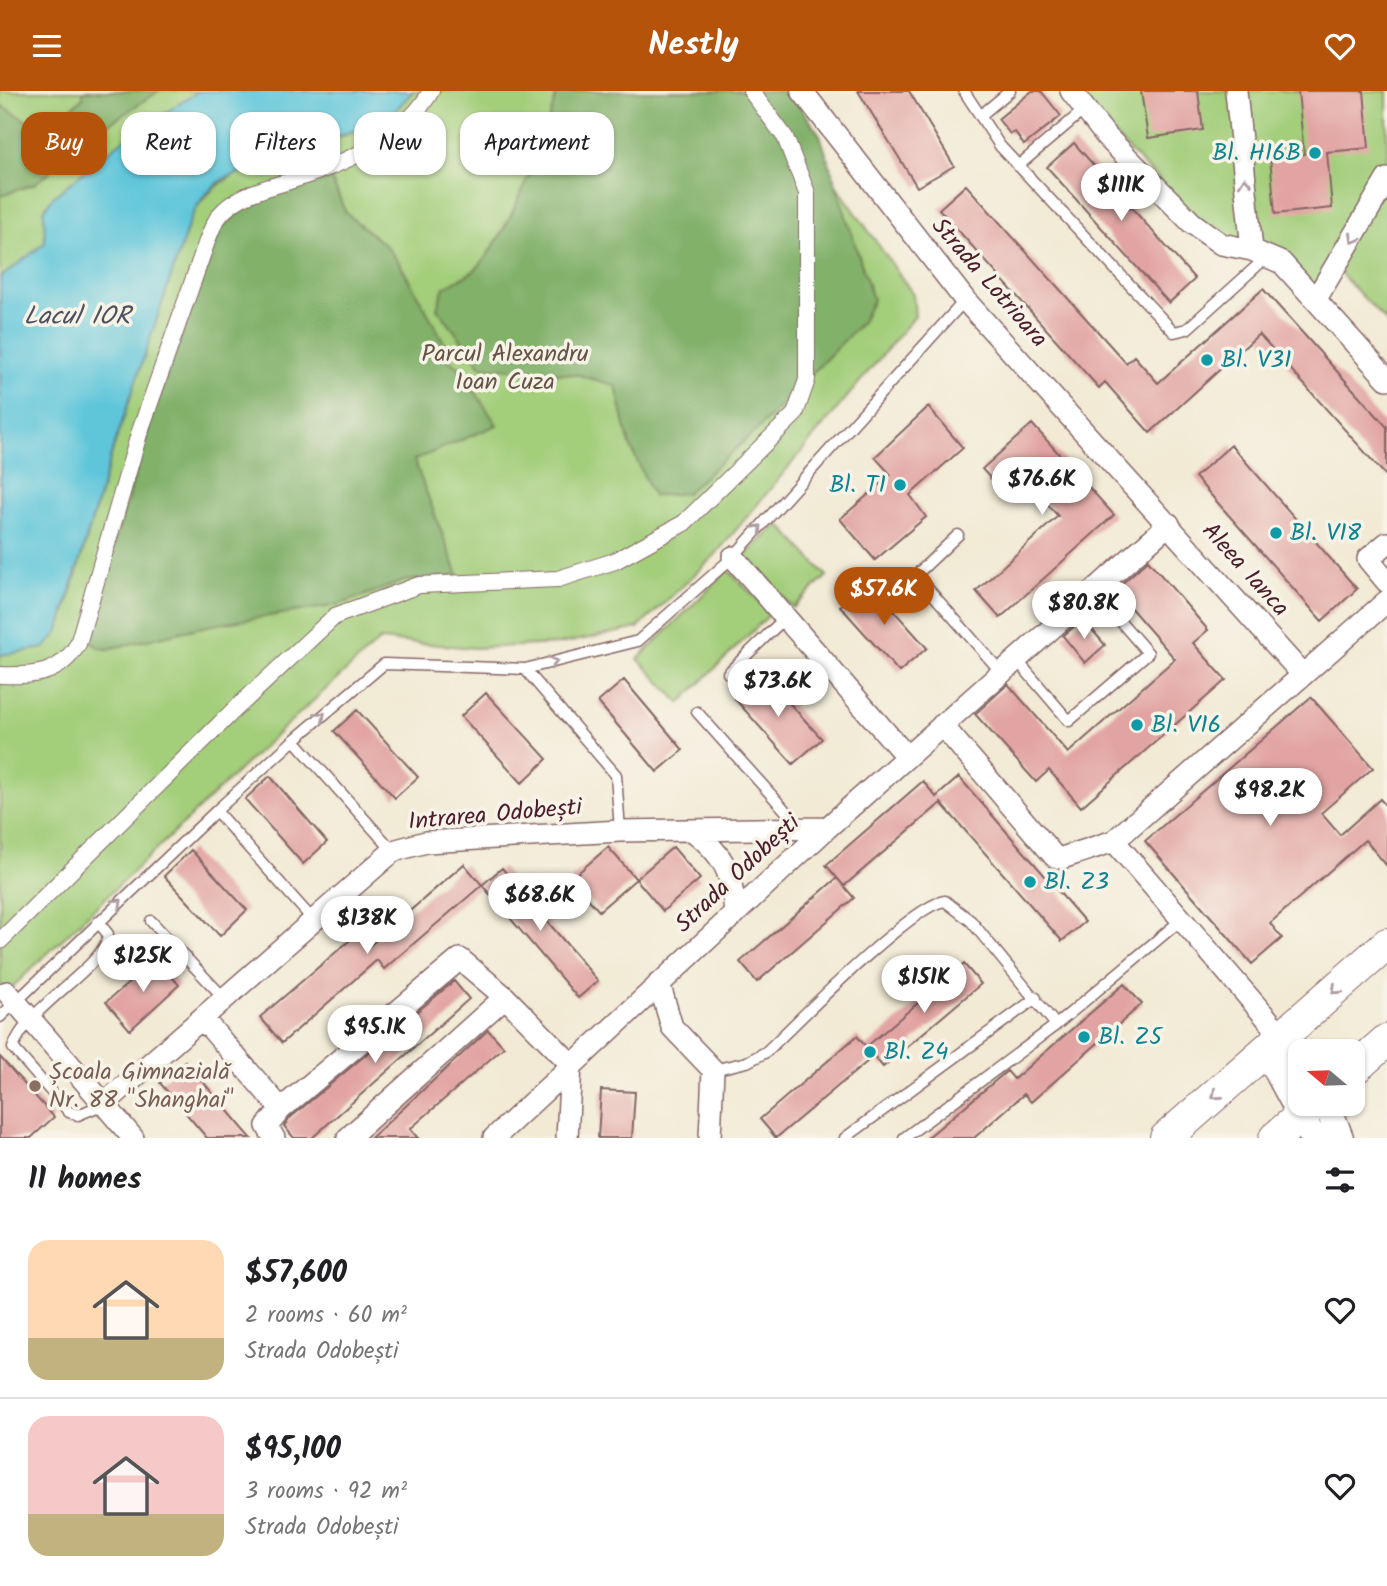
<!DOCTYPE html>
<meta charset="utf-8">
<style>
:root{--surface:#fff;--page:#f2f2f2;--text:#202124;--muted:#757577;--line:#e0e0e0;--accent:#b45309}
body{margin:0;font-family:Kalam,sans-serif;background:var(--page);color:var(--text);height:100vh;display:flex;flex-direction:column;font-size:26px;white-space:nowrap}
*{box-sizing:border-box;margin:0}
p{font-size:23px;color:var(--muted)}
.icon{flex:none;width:38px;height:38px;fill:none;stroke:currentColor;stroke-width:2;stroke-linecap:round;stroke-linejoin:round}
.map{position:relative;height:1047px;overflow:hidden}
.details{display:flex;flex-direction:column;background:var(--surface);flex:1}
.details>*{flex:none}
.hud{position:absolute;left:21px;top:21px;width:700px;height:63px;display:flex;gap:14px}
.needle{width:46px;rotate:289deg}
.buttons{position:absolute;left:1288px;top:948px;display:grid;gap:14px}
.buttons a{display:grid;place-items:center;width:77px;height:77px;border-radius:14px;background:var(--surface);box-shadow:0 2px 5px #0004;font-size:35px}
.price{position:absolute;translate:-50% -60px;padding:0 16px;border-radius:24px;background:#fff;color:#222;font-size:23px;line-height:46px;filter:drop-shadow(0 2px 4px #0008)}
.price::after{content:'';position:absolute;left:50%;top:42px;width:21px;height:16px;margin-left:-10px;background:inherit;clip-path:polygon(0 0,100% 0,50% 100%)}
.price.selected{background:var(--accent);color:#fff}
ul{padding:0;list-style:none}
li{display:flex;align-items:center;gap:21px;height:175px;padding:0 28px}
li+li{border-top:2px solid var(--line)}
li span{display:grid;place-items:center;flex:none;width:196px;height:140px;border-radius:21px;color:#555}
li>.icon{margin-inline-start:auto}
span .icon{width:84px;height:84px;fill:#fffc;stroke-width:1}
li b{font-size:30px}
h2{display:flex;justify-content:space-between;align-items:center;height:84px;padding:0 28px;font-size:30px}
.chip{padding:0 24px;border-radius:21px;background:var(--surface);box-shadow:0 2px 5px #0004;font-size:24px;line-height:63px}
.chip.selected{background:var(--accent);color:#fff}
header{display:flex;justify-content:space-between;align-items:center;height:91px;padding:0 28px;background:var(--accent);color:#fff;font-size:32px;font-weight:700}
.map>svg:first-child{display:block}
.green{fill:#a3ce7a;stroke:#767652;stroke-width:2}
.forest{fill:#82b16a;stroke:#66684a;stroke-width:2}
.water{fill:#5ec6da;stroke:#547282;stroke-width:2}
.building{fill:#e2a4a2}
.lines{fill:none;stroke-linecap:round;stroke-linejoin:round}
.service-casing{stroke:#856666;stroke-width:13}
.pedestrian-casing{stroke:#856666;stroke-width:18}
.minor-casing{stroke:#856666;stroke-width:24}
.tertiary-casing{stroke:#856666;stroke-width:29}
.primary-casing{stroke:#856666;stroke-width:34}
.service{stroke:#fff;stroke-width:10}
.pedestrian{stroke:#fff;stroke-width:16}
.minor{stroke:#fff;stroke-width:21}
.tertiary{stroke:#fff;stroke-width:26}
.primary{stroke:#fff;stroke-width:32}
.oneway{stroke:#ae9aa0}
.culture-dot{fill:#0f9aa8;stroke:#f7f3e8;stroke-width:2.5}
.education-dot{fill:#8d6e63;stroke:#f7f3e8;stroke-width:2.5}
.labels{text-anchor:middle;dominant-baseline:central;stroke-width:7;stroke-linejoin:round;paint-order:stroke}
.culture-label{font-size:24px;fill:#0d838f;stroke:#f7f3e8;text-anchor:start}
.street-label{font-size:24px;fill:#4a1f2b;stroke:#f7f3e8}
.park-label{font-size:24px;fill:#655443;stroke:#f7f3e8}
.education-label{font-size:24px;fill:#785e54;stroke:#f7f3e8;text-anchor:start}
.water-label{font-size:26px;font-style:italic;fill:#505160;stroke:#f7f3e8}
</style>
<header><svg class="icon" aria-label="menu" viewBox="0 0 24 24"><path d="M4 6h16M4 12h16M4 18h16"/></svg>Nestly<svg class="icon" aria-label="heart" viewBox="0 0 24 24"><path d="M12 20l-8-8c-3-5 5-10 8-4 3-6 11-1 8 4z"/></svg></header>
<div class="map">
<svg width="1387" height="1047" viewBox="0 0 1387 1047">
<rect width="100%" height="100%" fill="#f7f3e8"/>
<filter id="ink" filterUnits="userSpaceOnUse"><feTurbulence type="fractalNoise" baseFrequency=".0143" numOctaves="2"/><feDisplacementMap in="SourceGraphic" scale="14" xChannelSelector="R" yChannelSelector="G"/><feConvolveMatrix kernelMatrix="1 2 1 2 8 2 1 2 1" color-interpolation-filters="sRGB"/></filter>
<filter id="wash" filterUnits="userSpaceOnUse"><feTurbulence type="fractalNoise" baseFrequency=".00686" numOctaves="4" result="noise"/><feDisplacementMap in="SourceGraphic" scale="28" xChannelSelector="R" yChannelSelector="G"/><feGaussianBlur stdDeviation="1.57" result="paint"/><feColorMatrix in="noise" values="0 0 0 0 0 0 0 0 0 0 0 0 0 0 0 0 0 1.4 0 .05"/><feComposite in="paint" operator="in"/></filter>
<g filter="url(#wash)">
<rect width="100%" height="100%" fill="#f2ead4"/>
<path class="green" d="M0,0h199l-80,52 -73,63 -1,37 -45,35z
M413,0h357l143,203 2,22 -200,239 -77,73 -78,16 -85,4 -95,-8 -99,90 -281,269v-344l44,-7 18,-25 51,-174 78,-232c29,-56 108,-62 163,-85 19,-8 37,-23 54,-35z
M1071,0h316v231l-50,-52 -21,29 -34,-36 -61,-19z
M779,433l48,52 -34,32 -49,-52z
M728,479l43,43 -91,90 -42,-44z"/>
<path class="forest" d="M83,0h76l-81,53 -10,-5 -6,-12 1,-10 20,-20z
M553,0h236l31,44 53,165 -11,22 -102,105 -74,66 -33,3 -24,-53 -13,-57 -37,-11 -98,-9 -44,-58 7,-21c10,-6 25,-11 33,-19 35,-39 64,-121 79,-172z
M0,14c11,6 32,16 36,29 4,14 2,20 13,31v8l-15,11 -34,12z
M330,85l16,37 39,32 15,19 48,85 1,12 10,6 38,58 -83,35 44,115 -54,6 -66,24 -131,21 -99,23c-12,0 -18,-6 -19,-18l63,-214 69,-189c33,-33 66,-39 109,-52z"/>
<path class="water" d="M199,0h214l-18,20 -18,11 -154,57 -19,17 -13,21 -78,232 -55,184 -14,15 -44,7v-377l45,-35 -1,-33 8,-12 67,-55z"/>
<g id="blocks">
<path class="building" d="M858,0h51l45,75 -37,21z
M1032,0h9l20,25 -37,29 -9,-13 -5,2 -12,-15z
M1141,0h57l5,39 -55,8z
M1298,0h66l5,57 -42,4 5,56 -57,6 -5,-57 34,-3z
M1074,52l121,136 -26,24 -122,-136z
M966,94l160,178 8,-7 24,27 105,-94 124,138v50l-128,-143 -109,99 -45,-51 -6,6 -160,-179z
M928,316l35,41 -53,47 16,22 -51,43 -35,-41 51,-44 -16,-18z
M1032,333l82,91 -114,103 -24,-27 82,-75 -38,-42 -18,17 -20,-22z
M1231,354l126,144 -35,32 -127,-144z
M1148,469l60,70 -15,13 33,37 -145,127 -32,-37 -13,12 -61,-68 33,-30 60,69 107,-94 -60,-69z
M868,491l59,66 -28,24 -59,-66z
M1083,528l22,26 -20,18 -22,-27z
M763,583l59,65 -29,25 -58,-65z
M624,589l59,70 -26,22 -59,-70z
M486,602l61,66 -25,24 -61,-67z
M1311,606l62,71 -52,45 19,22 40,-36 7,8v59l-22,-26 -95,83 12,15 -30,26 -107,-123z
M357,619l61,67 -23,21 -61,-67z
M270,685l57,66 -24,22 -58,-65z
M959,686l126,145 -23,19 -121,-138 -97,83 -18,-21 97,-84 13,16z
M608,756l28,32 -37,32 -28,-32z
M673,756l27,32 -37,32 -27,-32z
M191,759l56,60 -27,26 -56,-60z
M464,773l18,21 -98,84 -7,-9 -95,83 -22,-26 96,-82 11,13z
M502,777l96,113 -20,17 -96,-113z
M837,787l17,20 -97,84 -17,-20z
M157,868l22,26 -49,45 -24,-28z
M964,873l17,20 -98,83 -17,-20z
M454,890l15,18 -157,139h-18l-10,-12 6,-8z
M1124,893l18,20 -111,98 -7,-8 -50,44h-47l80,-67 7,8z
M488,939l16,17 -94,82 8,9h-47z
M857,945l17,20 -98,82 -16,-19z
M0,966l54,60 -23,21h-31z
M185,970l66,77h-44l-47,-55z
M601,999l34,2 -3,46h-34z"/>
</g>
</g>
<g filter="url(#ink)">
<use href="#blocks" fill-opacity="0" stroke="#856666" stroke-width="2"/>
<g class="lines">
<defs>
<path id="service" d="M964,0l36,55 174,186 13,-3 82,-74
M980,25l30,-25
M1018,75l66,-56
M958,444l-42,40 85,97
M1016,568l53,62 79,-68 -55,-63
M525,578l91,106 4,56
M728,582l58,-56
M697,621l104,116
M294,649l99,111
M216,720l98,110
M151,830l74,78
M98,831l10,12c0,31 -82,72 -95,114l56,64 9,3 26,-11
M0,926l216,-206 78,-71 90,-76 141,5 113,-28 95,-84 232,-257
M713,979l34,-8 19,-10c30,-29 147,-148 179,-151l26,20 85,104
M845,1047l191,-140
M904,1047l152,-113 125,-105"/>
<path id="pedestrian" d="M0,584c33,1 59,1 78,-31l61,-210 67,-190c5,-14 10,-28 22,-37 18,-15 43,-20 65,-27 48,-15 112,-42 138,-89
M0,850l230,-227 105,-98 84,-31 139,-6 57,-18 69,-38 111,-109 12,-34v-187l-22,-56 -34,-46"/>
<path id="minor" d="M802,0l163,209 338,375
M1071,0l35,45 86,87 29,21 31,6 30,13 105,116
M1236,0l16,159
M1316,208l71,-120
M1387,452l-19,16 19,23
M733,466l174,200
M942,634l113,132 7,1 52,-17 169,196
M692,739c33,26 40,42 43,84
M1114,750l273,-240
M659,892l13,44 41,43 -3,68
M7,901l97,112
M202,927l79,91 179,-150 45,38 66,67 -4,74
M133,1047l-29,-34 289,-253 33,-9 194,-11 207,-3
M274,1047l-7,-12 14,-17
M348,1047l157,-141
M494,1047l333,-310 342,-304"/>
<path id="tertiary" d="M1283,946l17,22
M1267,961l46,86
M1327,1013l13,34"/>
<path id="primary" d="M1353,979l34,-30
M1166,1047l221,-194
M1275,1047l39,-34"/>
</defs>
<use href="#service" class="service-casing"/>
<use href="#pedestrian" class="pedestrian-casing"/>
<use href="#minor" class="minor-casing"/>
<use href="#tertiary" class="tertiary-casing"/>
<use href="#primary" class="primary-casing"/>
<use href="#service" class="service"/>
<use href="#pedestrian" class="pedestrian"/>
<use href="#minor" class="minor"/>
<use href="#tertiary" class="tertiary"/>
<use href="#primary" class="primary"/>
</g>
<defs><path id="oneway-chevron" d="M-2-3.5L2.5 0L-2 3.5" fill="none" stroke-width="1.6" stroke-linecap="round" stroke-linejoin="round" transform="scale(1.75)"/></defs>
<g class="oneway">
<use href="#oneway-chevron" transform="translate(1245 91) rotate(-96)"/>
<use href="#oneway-chevron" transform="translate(1354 148) rotate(120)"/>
<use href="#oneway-chevron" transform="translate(758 438) rotate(-48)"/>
<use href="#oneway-chevron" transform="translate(553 571) rotate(-14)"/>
<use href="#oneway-chevron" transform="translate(321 625) rotate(-41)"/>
<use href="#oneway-chevron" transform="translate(118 812) rotate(-43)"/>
<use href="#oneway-chevron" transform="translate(1336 899) rotate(138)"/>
<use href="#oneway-chevron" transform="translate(1216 1004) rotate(139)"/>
</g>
</g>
<g class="culture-dot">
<circle cx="1315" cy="62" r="7"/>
<circle cx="1207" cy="269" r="7"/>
<circle cx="900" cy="394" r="7"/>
<circle cx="1276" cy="442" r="7"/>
<circle cx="1137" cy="634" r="7"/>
<circle cx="1030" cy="791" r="7"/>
<circle cx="1084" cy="946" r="7"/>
<circle cx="870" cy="961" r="7"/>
</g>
<circle class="education-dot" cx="35" cy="995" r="7"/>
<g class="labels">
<g class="culture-label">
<text x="1301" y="62" text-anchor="end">Bl. H16B</text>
<text x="1221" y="269">Bl. V31</text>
<text x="886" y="394" text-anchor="end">Bl. T1</text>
<text x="1290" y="442">Bl. V18</text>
<text x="1151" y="634">Bl. V16</text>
<text x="1044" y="791">Bl. Z3</text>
<text x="1098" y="946">Bl. Z5</text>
<text x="884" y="961">Bl. Z4</text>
</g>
<g class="street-label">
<text transform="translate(989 192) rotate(49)">Strada Lotrioara</text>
<text transform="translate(1245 479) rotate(48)">Aleea Ianca</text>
<text transform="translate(495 724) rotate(-5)">Intrarea Odobești</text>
<text transform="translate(738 783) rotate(-43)">Strada Odobești</text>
</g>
<g class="park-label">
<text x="505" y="263">Parcul Alexandru<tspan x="505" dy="28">Ioan Cuza</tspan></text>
</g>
<g class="education-label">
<text x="49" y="981">Școala Gimnazială<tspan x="49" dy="28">Nr. 88 "Shanghai"</tspan></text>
</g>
<g class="water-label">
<text x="77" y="226">Lacul IOR</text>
</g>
</g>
</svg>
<div class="buttons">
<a><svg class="needle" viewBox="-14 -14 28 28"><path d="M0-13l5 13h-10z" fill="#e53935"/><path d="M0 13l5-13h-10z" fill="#757577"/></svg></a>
</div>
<b class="price" style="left:1121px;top:132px">$111K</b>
<b class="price" style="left:1042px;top:426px">$76.6K</b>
<b class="price selected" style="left:884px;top:536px">$57.6K</b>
<b class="price" style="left:1084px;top:550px">$80.8K</b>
<b class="price" style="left:778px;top:628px">$73.6K</b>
<b class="price" style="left:1270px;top:737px">$98.2K</b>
<b class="price" style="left:540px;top:842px">$68.6K</b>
<b class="price" style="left:367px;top:865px">$138K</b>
<b class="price" style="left:143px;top:903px">$125K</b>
<b class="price" style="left:924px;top:924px">$151K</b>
<b class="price" style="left:375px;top:974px">$95.1K</b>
<div class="hud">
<a class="chip selected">Buy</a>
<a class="chip">Rent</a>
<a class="chip">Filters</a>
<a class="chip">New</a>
<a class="chip">Apartment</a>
</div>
</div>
<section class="details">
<h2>11 homes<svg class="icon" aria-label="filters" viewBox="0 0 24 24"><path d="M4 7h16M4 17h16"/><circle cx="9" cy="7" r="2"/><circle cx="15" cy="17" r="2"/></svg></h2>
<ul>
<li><span style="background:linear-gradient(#ffd9b3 70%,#c2b280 0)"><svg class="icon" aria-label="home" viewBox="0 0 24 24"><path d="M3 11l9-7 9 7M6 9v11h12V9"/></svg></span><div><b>$57,600</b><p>2 rooms · 60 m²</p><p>Strada Odobești</p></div><svg class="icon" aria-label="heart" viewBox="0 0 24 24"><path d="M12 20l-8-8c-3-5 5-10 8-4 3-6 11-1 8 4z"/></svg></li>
<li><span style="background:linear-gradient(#f6c9c9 70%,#c2b280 0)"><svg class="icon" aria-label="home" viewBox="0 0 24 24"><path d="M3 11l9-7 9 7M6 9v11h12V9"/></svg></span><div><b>$95,100</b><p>3 rooms · 92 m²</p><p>Strada Odobești</p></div><svg class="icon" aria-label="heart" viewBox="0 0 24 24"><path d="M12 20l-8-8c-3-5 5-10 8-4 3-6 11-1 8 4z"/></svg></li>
</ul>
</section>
